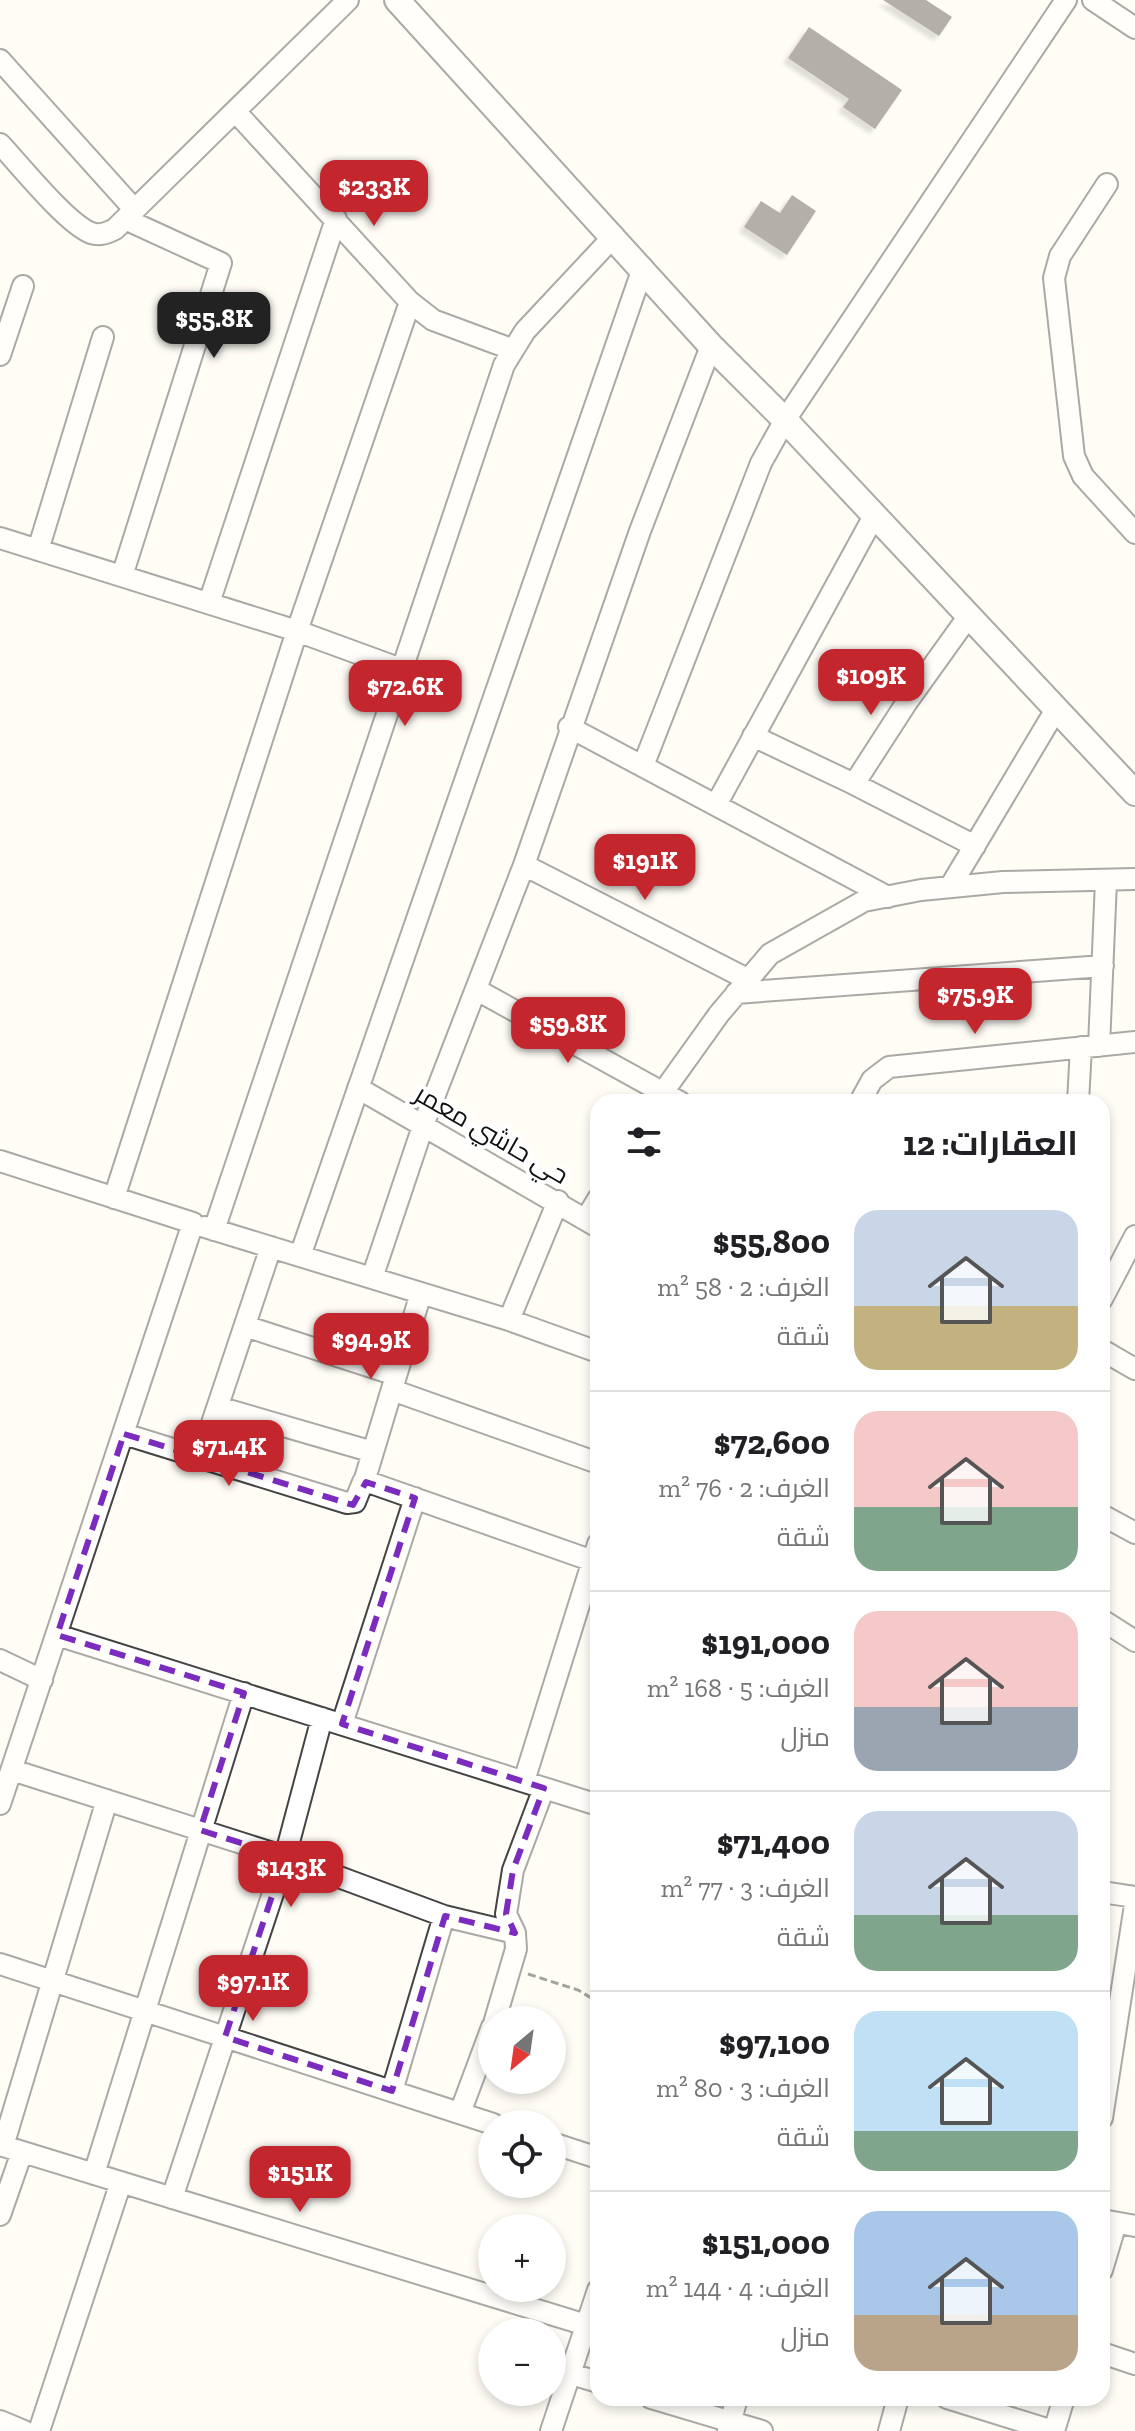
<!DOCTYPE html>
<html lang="ar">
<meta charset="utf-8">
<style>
:root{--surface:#fff;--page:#f2f2f2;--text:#202124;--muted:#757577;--line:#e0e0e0;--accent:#c4262e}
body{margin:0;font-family:"Zilla Slab",Cairo,serif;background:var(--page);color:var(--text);direction:rtl;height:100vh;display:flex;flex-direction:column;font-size:30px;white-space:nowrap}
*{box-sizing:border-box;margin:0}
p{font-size:26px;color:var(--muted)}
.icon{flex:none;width:44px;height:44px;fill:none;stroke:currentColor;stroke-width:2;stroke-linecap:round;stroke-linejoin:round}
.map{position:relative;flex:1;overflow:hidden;direction:ltr}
.side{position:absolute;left:590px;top:1094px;width:520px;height:1312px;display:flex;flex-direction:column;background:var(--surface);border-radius:24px;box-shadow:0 4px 12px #0003;direction:rtl}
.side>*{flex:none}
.needle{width:52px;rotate:209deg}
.fabs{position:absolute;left:478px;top:2006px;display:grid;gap:16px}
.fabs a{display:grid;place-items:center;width:88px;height:88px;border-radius:50%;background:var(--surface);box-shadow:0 4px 12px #0003;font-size:40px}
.price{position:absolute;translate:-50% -68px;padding:0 18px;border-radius:16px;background:var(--accent);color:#fff;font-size:26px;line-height:52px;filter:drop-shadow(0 2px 4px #0008)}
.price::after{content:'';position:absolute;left:50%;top:48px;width:24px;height:18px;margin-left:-12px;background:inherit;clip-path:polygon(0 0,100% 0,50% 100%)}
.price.current{background:#222;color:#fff}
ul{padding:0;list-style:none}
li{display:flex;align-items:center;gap:24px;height:200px;padding:0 32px}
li+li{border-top:2px solid var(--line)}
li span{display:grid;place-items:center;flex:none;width:224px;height:160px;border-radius:24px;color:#555}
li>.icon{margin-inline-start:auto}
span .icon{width:96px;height:96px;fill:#fffc;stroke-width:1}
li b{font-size:34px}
h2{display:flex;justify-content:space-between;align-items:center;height:96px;padding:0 32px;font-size:34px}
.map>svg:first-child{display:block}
.building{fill:#5a524d;filter:url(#shadow)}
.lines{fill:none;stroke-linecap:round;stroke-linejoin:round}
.minor-casing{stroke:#444;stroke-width:24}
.tertiary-casing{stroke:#444;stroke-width:28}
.path{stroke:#333;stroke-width:3;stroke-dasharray:8 4;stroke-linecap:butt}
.minor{stroke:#fff;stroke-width:20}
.tertiary{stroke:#fff;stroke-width:24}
.marked{fill:none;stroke:#7b2cbf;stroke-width:6;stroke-dasharray:16 10;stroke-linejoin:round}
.labels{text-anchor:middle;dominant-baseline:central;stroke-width:8;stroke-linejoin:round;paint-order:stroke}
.street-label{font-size:26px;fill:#111;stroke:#fff}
</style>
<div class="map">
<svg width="1135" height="2431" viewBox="0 0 1135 2431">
<defs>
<filter id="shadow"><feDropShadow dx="-5" dy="5" stdDeviation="2" flood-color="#0004"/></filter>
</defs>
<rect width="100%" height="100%" fill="#fffdf5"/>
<path class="building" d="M883,0h43l26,17 -13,19z
M809,27l93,63 -27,39 -32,-22 6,-8 -61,-41z
M792,195l24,16 -29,44 -43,-28 17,-26 19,12z"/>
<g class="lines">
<defs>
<path id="minor" d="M1093,0l42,28
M0,60l134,149
M235,111l175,191 23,18 78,29
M0,144c20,21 66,79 91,89 9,3 16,0 24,-4l233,-229
M1107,184l-47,72 -6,22 20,178 9,20 52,57
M0,355l23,-69
M0,538l297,93 104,38
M38,550l65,-213
M122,576l99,-313 -96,-44
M209,603l127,-384
M569,727l319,170
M753,736l101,48 53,-82 61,-85
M643,766l118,-303 24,-43 281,-420
M854,784l121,62
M716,805l158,-289
M524,865l223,114
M950,887l105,-176
M477,990l203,112
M736,993l367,-27
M1099,1046l7,-165
M358,1088l240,139
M656,1102l63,-88 51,-60 94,-53 57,-11 82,-8 132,-3
M860,1102l12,-22 17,-13 246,-25
M1078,1102l3,-55
M0,1161l193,62 -193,581
M114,1198l183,-567 113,-329
M586,1219l12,-20
M205,1227l304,93 89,32
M214,1230l290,-865 21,-34 89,-95
M300,1256l343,-988
M372,1278l52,-155 100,-258 116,-334 71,-185
M1102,1299l33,-63
M509,1320l49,-119
M245,1326l151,49
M1102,1350l33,19
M392,1390l206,73
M218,1407l155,45
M124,1434l223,69 8,-1 8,-20 8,1 222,78
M201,1456l70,-209
M364,1482l57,-189
M1102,1515l33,18
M1102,1620l33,21
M57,1635l541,170
M0,1660l42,20
M342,1724l73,-226
M12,1770l273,87 37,-139
M524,1781l74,-237
M1102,1892l33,5
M444,1916l71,17
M0,1964l493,160
M495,2020l21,-71 -1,-16 -9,-19 7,-44 31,-82
M460,2113l32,-86
M1102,2118l33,-213
M552,2143l46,15
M0,2145l586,180
M3,2146l104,-346
M94,2174l150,-481
M172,2198l113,-341 159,59 -52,175
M0,2215l22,-63
M1102,2220l33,6
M1102,2270l14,-47
M1102,2353l33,11
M571,2374l27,8
M651,2398l111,33
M947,2398l106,33
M0,2421l24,10
M39,2431l82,-249
M551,2431l47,-141
M728,2431l9,-33
M889,2431l9,-33
M1054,2431l10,-33"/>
<path id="tertiary" d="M397,0l314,346 74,74 350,373"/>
</defs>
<use href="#minor" class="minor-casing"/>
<use href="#tertiary" class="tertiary-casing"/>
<path class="path" d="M528,1974l50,16 20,12"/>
<use href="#minor" class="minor"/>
<use href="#tertiary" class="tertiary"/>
</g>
<path d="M0 0H1135V2431H0ZM124,1434l229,71 13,-23 49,16 -73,226 202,64 -31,82 -7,44 9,19 -70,-17 -53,175 -167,-54 60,-180 -85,-27 44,-137 -187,-58z" fill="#fffdf5" fill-opacity=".55" fill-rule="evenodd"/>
<path class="marked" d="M124,1434l229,71 13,-23 49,16 -73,226 202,64 -31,82 -7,44 9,19 -70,-17 -53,175 -167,-54 60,-180 -85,-27 44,-137 -187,-58z"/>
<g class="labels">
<g class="street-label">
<text transform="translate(492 1134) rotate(30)">حي حاشي معمر</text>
</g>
</g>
</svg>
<div class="fabs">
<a><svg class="needle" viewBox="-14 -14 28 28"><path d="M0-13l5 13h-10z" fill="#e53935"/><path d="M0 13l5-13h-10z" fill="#757577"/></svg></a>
<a><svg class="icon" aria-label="locate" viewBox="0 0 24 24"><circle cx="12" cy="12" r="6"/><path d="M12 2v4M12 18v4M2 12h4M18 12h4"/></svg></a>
<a>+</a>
<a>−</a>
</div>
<b class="price" style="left:374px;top:228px">$233K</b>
<b class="price current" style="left:214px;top:360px">$55.8K</b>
<b class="price" style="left:871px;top:717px">$109K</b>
<b class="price" style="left:405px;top:728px">$72.6K</b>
<b class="price" style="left:645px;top:902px">$191K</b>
<b class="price" style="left:975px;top:1036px">$75.9K</b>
<b class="price" style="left:568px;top:1065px">$59.8K</b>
<b class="price" style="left:371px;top:1381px">$94.9K</b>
<b class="price" style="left:229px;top:1488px">$71.4K</b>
<b class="price" style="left:291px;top:1909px">$143K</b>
<b class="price" style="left:253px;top:2023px">$97.1K</b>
<b class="price" style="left:300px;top:2214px">$151K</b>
<section class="side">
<h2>العقارات: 12<svg class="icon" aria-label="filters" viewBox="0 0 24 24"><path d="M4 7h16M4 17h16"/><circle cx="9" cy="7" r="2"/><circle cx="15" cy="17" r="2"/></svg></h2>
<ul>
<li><span style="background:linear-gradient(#c9d6e8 60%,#c2b280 0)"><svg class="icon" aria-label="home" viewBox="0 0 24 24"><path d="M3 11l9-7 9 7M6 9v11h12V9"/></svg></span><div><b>$55,800</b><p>الغرف: 2 · 58 m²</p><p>شقة</p></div></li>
<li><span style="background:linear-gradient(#f6c9c9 60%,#7fa58c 0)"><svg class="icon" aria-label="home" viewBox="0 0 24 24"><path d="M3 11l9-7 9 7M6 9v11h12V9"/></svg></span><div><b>$72,600</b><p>الغرف: 2 · 76 m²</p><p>شقة</p></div></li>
<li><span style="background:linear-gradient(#f6c9c9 60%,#9aa5b1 0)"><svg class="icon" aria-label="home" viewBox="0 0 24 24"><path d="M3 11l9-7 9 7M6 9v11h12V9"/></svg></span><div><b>$191,000</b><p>الغرف: 5 · 168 m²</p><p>منزل</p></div></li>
<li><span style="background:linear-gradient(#c9d6e8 65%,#7fa58c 0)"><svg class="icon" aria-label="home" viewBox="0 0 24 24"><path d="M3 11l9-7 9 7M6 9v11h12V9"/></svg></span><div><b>$71,400</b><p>الغرف: 3 · 77 m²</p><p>شقة</p></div></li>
<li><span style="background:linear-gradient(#bfe0f5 75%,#7fa58c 0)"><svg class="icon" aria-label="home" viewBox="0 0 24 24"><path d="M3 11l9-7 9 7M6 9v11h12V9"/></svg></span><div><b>$97,100</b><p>الغرف: 3 · 80 m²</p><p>شقة</p></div></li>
<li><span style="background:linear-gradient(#a9c7e8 65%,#b9a48a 0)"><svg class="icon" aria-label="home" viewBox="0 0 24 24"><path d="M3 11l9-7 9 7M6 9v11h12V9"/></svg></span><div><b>$151,000</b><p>الغرف: 4 · 144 m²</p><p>منزل</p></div></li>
</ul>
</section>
</div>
